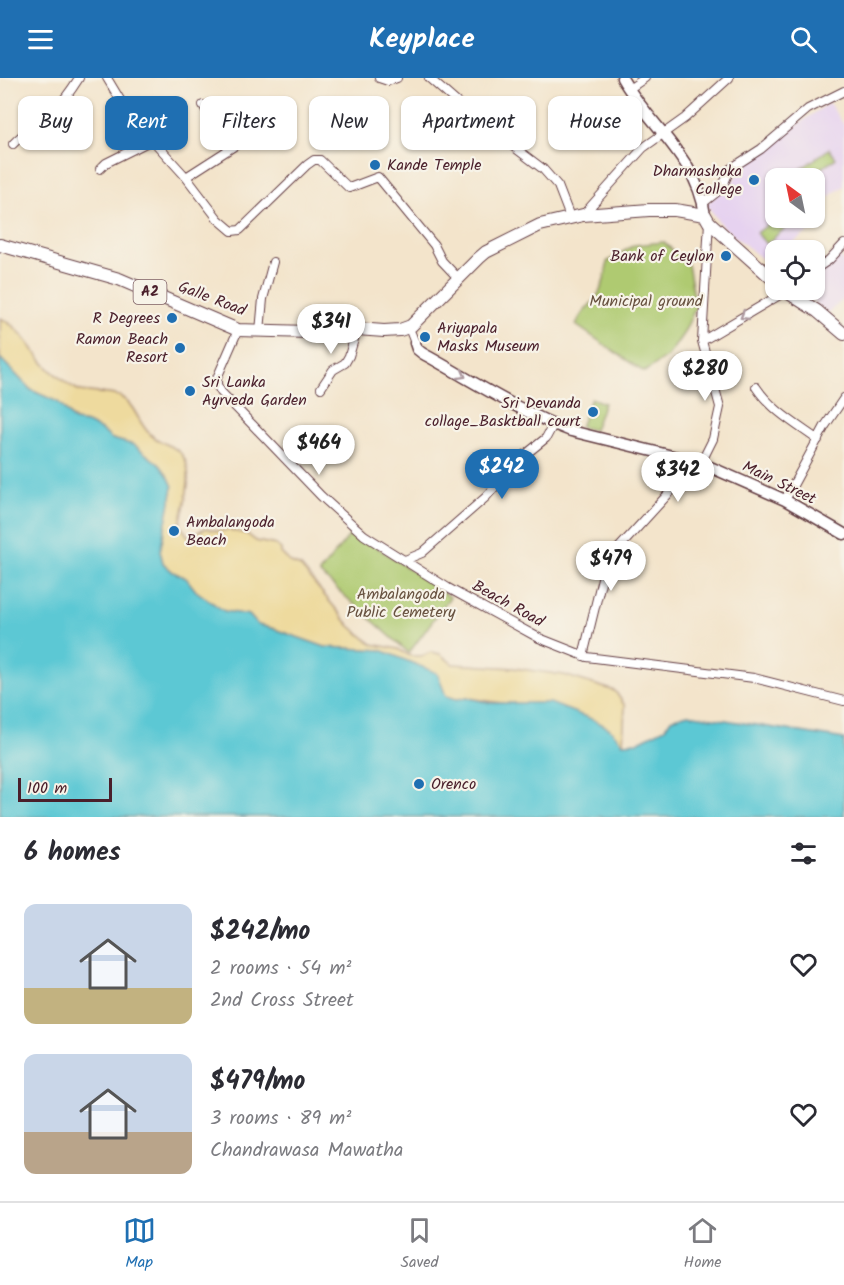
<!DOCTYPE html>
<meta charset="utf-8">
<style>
:root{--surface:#fff;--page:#f2f2f3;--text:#2b2b33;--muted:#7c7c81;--line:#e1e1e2;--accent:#1f6fb2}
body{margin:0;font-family:Kalam,sans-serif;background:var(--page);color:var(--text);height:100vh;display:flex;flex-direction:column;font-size:22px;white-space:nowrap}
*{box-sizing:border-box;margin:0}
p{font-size:20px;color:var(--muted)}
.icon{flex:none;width:33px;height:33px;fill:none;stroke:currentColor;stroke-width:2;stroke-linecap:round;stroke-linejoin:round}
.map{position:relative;height:739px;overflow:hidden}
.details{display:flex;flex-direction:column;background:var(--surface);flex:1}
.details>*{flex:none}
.guide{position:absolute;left:18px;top:18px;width:808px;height:54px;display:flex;gap:12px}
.needle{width:39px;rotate:327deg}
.fabs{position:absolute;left:765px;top:90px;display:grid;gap:12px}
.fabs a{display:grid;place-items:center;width:60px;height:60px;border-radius:12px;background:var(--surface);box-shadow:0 2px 4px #0004;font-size:30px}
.scale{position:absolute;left:18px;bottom:15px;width:94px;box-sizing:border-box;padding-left:6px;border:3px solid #4a1f2b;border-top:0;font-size:16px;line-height:21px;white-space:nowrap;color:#4a1f2b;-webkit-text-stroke:4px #f7f3e8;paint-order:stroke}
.price{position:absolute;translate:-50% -51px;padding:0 14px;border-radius:21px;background:#fff;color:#222;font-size:20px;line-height:39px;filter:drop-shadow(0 2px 3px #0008)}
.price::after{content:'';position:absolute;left:50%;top:36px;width:18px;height:14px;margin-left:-9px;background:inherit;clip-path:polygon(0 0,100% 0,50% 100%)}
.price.active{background:var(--accent);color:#fff}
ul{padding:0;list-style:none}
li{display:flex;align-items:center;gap:18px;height:150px;padding:0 24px}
li span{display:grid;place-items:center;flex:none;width:168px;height:120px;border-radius:12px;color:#555}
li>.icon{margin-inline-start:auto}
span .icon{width:72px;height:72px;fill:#fffc;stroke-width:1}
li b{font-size:26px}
h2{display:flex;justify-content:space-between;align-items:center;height:72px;padding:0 24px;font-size:26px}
.chip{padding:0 21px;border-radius:12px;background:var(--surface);box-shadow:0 2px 4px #0004;font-size:21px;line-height:54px}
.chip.active{background:var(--accent);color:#fff}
header{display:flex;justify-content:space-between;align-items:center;height:78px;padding:0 24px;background:var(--accent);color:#fff;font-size:27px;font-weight:700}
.tab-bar{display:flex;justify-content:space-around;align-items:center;height:84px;border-top:2px solid var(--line);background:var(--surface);font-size:16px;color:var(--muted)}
.tab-bar a{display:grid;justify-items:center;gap:3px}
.tab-bar .active{color:var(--accent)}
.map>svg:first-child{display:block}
.built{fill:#e6d2f0}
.green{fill:#afca71;stroke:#7c744e;stroke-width:1.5}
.sand{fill:#eeda9e;stroke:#9c7c64;stroke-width:1.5}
.water{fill:#5cc8d4;stroke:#537480;stroke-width:1.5}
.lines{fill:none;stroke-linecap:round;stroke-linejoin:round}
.minor-casing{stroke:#633d43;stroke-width:10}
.major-casing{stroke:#633d43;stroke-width:13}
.highway-casing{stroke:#633d43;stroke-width:14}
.minor{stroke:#fff;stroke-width:8}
.major{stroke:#fff;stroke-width:10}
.highway{stroke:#fff;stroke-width:12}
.oneway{stroke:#ae9aa0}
.poi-dot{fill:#1f6fb2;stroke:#f7f3e8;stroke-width:2}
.labels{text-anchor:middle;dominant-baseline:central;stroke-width:4.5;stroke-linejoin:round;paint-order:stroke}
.shield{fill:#f7f3e8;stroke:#7e5f64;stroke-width:1.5}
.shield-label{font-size:15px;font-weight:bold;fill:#4a1f2b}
.poi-label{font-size:16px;fill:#4a1f2b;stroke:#f7f3e8;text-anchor:start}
.street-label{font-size:16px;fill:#4a1f2b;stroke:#f7f3e8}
.park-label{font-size:16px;fill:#685240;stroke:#f7f3e8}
</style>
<header><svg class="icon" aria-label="menu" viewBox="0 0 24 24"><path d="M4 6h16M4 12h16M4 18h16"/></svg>Keyplace<svg class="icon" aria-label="search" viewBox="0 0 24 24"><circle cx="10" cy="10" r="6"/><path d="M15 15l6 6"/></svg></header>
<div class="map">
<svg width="844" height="739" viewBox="0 0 844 739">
<rect width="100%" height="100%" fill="#f7f3e8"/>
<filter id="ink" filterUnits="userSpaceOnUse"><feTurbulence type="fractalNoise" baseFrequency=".0167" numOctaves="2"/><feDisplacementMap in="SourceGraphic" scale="12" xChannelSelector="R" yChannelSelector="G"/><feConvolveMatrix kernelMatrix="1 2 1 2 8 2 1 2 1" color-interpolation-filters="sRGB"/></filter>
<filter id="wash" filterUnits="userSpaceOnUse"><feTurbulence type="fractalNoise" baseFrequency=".008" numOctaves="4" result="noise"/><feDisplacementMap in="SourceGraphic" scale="24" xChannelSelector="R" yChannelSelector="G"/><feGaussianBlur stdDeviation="1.35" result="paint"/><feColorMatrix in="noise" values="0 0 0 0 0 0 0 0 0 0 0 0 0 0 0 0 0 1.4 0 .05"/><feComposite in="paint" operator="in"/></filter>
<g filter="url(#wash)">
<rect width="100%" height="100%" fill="#f3e4cb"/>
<path class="built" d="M829,25l15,22v61l-29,20 -1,-28h-38v40h26l9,12 -29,20h-6l-1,5 -9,7 -44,-36 -16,-22 26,-21 8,-13 22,-21z
M839,177l5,8v36l-16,14 -12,-9 -11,-14h9l1,-17z"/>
<path class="green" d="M829,71l7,9 -28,20 -7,-9z
M776,140h7l6,7 -23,19 -9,-11z
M664,164l24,23 8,42 -13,27 -15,22 -24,16 -68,-47c4,-12 12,-17 20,-27 6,-9 11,-25 11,-36l27,-17z
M591,320l13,5 -10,27 -14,-3z
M353,453l97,66 -41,56 -90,-80z"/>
<path class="sand" d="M0,240c26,11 35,43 58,58 4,4 18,14 23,15 8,2 35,2 40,6 14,8 17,25 28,36 7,8 19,11 28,17 21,16 7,53 3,75l8,11 18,-8 12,3 11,-1 18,4 9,7 20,4 5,4v4l10,10 10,4 49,59 22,18 26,5 12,7h12l9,-4 9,2 13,10 61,4 50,7 51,16 10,15 -2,37c-14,-15 -23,-21 -43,-28l-111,-17 -13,1 -9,-3 -66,-46 -56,-3 -54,-19 -13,-3 -9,-10 -25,-4 -28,-20 -10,-13 -13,-6 -10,-9 -3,-12 13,-64 -5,-11 -8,-11 -26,-20 -22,-6 -11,-9 -14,-7 -12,-2 -17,-19 -27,-12 -31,-32z"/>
<path class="water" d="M0,280l31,32 27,12 16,19 13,2 14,7 11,9 22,6 26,20 8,11 5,11 -13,64 3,12 10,9 13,6 10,13 28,20 25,4 9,10 13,3 54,19 56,3 56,23 9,23 10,3 13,-1 21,5h60l44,17 15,8 14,15 14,-1 28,-14 6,-9 17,-5 156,25v78h-844z"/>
</g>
<g filter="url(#ink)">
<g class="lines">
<defs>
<path id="minor" d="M107,0l21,35 58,64 32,42 14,12 8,-1 67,-65 7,-5h6l29,28 29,-11 56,68 8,16 16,17
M379,0l9,3 9,-3
M429,0l40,35 74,56 15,17 12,31
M629,11l16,-11
M203,27l26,44
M13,66c13,-14 28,-22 42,-35 10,-9 17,-20 24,-31
M100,91l6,-6 46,-23
M186,99l53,-34 25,-21
M703,125l19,-15 8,-19 31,-20 47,-40 36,-18
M583,137l60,-67 42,-30 44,-40
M814,192l15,-10 15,-16
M238,252l-21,48v7l4,7 100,104 43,39 84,53 91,50 48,19 167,21 90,23
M260,253l3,-32 10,-37
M411,255l4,10
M702,263l86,-51
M756,309c15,23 40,37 62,53
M321,310l12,-18 12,-7 4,-7 8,-27
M701,385l12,-24 7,-32 -18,-66 7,-119
M785,422l40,-74 19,-28
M405,482l17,-7 64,-56 34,-38 26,-21 7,-13
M583,578l23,-94 65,-71 18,-32"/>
<path id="major" d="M622,0c26,46 76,81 83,137
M415,265l2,6 5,4c49,27 96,58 149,78l130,32 84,37 59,34"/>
<path id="highway" d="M0,167l119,34 119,51 106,3 13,-4 27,2 16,-1 11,-4 68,-68 7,-6 54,-27 43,-10 66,-5h26l30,5 4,7 67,60
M784,212l33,21 27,23"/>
</defs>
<use href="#minor" class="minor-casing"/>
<use href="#major" class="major-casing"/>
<use href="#highway" class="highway-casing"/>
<use href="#minor" class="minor"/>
<use href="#major" class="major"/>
<use href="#highway" class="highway"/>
</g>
<defs><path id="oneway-chevron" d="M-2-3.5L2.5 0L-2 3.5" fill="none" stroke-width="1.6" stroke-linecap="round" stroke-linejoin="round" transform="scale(1.5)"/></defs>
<g class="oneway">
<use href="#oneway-chevron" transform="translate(744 238) rotate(149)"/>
<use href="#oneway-chevron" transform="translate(462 297) rotate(29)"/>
</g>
</g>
<g class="poi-dot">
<circle cx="375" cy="87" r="6"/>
<circle cx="754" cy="102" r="6"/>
<circle cx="726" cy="178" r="6"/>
<circle cx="172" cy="240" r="6"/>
<circle cx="425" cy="259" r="6"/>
<circle cx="180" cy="270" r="6"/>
<circle cx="190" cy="313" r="6"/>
<circle cx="593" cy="334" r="6"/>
<circle cx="174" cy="453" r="6"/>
<circle cx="419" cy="706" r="6"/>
</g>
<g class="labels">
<rect class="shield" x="133.5" y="202" width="33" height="24" rx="4.5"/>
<g class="shield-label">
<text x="150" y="214">A2</text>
</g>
<g class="poi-label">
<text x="387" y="87">Kande Temple</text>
<text x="742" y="93" text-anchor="end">Dharmashoka<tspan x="742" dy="18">College</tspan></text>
<text x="714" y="178" text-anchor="end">Bank of Ceylon</text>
<text x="160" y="240" text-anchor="end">R Degrees</text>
<text x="437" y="250">Ariyapala<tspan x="437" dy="18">Masks Museum</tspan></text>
<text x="168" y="261" text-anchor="end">Ramon Beach<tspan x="168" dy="18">Resort</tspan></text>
<text x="202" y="304">Sri Lanka<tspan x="202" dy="18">Ayrveda Garden</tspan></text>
<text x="581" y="325" text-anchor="end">Sri Devanda<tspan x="581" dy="18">collage_Basktball court</tspan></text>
<text x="186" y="444">Ambalangoda<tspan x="186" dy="18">Beach</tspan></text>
<text x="431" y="706">Orenco</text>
</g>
<g class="street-label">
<text transform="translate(212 221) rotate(21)">Galle Road</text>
<text transform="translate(779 405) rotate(26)">Main Street</text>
<text transform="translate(508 526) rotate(29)">Beach Road</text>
</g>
<g class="park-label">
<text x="646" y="223">Municipal ground</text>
<text x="401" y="516">Ambalangoda<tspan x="401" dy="18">Public Cemetery</tspan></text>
</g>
</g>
</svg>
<div class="fabs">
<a><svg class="needle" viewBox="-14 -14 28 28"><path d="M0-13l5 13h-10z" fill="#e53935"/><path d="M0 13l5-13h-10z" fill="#7c7c81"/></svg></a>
<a><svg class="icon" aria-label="locate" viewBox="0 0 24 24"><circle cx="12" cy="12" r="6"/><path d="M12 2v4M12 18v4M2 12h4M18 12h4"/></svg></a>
</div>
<div class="scale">100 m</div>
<b class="price" style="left:331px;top:277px">$341</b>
<b class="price" style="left:705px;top:324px">$280</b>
<b class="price" style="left:319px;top:398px">$464</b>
<b class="price active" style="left:502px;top:422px">$242</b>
<b class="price" style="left:678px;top:425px">$342</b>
<b class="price" style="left:611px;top:514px">$479</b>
<div class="guide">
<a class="chip">Buy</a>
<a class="chip active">Rent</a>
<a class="chip">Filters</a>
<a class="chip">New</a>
<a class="chip">Apartment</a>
<a class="chip">House</a>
</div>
</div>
<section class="details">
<h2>6 homes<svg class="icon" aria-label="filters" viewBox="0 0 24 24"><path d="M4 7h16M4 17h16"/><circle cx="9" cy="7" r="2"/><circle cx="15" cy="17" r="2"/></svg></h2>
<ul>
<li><span style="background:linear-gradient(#c9d6e8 70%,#c2b280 0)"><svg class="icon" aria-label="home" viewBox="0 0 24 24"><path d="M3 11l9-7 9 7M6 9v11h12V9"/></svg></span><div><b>$242/mo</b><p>2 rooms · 54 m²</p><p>2nd Cross Street</p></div><svg class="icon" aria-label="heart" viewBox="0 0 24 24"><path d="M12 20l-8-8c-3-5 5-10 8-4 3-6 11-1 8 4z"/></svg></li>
<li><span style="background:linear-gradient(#c9d6e8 65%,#b9a48a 0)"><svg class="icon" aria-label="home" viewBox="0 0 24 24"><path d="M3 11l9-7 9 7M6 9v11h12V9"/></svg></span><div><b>$479/mo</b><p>3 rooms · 89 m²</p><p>Chandrawasa Mawatha</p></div><svg class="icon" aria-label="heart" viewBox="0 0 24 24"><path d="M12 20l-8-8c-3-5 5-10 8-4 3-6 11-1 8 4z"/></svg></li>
</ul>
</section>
<nav class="tab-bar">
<a class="active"><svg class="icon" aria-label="map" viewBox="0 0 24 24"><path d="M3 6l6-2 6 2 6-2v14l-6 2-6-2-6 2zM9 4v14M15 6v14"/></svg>Map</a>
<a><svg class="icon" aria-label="saved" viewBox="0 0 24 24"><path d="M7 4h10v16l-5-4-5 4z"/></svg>Saved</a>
<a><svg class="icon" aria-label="home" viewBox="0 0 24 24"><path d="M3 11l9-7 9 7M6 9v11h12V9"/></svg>Home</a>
</nav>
